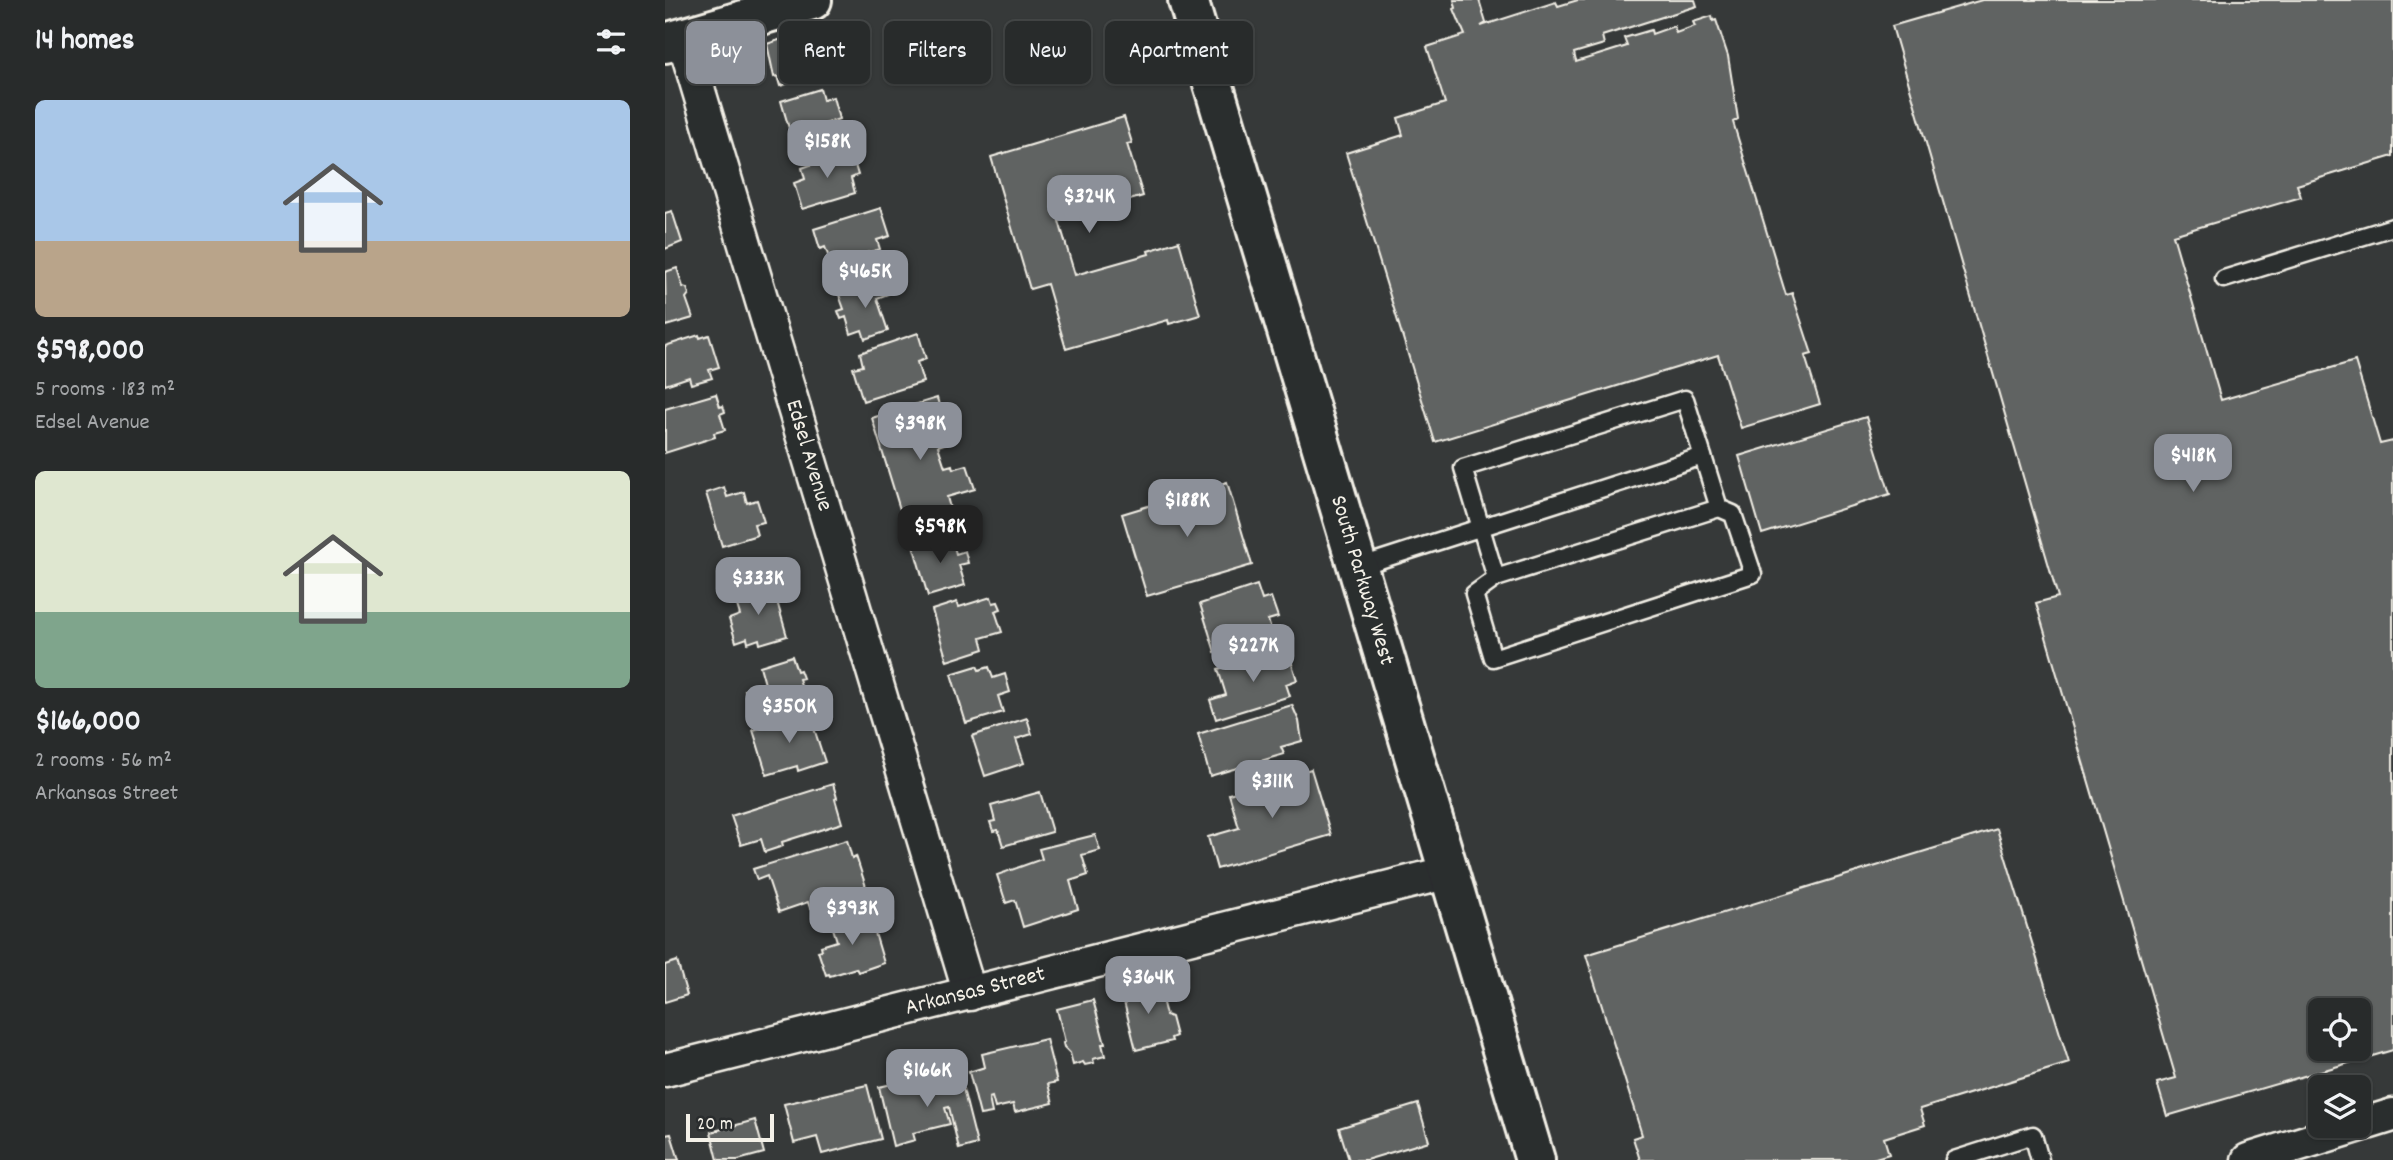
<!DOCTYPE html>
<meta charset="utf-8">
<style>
:root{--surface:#282b2b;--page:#303333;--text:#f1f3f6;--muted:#a5a7a9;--line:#444747;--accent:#8c9099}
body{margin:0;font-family:Dekko,sans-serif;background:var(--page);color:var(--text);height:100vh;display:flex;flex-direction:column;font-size:26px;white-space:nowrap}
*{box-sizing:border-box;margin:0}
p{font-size:23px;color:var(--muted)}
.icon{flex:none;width:38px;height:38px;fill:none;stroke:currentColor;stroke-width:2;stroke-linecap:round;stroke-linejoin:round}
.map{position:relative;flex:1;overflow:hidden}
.side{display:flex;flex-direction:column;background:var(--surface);width:665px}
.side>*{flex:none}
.guide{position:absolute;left:21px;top:21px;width:665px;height:63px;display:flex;gap:14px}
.fabs{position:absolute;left:1643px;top:998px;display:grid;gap:14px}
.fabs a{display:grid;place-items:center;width:63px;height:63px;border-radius:10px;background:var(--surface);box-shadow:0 2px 5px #0004,0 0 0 2px var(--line);font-size:35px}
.scale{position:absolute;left:21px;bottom:18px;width:88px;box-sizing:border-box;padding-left:7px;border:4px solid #f4f1e8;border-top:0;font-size:19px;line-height:24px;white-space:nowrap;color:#f4f1e8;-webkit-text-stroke:5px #2a2d2e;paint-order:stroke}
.price{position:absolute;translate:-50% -60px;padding:0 16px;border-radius:14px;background:var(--accent);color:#fff;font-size:23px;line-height:46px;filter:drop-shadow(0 2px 4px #0008)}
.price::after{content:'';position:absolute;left:50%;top:42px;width:21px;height:16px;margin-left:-10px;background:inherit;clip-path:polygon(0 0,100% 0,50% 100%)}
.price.on{background:#222;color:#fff}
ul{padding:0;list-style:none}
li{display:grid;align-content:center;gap:14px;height:371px;padding:0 35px}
li span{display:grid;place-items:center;height:217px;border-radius:10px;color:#555}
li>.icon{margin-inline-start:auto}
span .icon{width:126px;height:126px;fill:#fffc;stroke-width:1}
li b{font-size:30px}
h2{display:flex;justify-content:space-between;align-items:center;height:84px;padding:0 35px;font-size:30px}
.tag{padding:0 24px;border-radius:10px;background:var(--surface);box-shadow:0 2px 5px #0004,0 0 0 2px var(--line);font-size:24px;line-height:63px}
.tag.on{background:var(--accent);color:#fff}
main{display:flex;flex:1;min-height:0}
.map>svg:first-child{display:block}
.building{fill:#616362;stroke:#f4f1e8;stroke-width:2;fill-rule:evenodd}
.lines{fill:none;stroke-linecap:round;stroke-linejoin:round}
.service-casing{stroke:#f4f1e8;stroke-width:21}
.minor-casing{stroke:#f4f1e8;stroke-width:37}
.tertiary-casing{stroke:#f4f1e8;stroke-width:44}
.secondary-casing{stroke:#f4f1e8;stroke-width:44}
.service{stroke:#2a2d2e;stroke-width:16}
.minor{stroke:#2a2d2e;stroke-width:32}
.tertiary{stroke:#2a2d2e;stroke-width:38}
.secondary{stroke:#2a2d2e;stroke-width:38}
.labels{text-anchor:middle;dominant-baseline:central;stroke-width:6;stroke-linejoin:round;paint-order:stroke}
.street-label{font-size:23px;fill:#f4f1e8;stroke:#2a2d2e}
</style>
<main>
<section class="side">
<h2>14 homes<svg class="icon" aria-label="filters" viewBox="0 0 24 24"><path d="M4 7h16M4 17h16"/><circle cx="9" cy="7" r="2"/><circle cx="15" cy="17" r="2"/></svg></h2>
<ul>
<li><span style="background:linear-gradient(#a9c7e8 65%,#b9a48a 0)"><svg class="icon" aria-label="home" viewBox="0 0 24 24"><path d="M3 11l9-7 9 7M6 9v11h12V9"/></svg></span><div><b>$598,000</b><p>5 rooms · 183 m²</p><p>Edsel Avenue</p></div></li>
<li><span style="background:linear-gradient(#dfe7d0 65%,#7fa58c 0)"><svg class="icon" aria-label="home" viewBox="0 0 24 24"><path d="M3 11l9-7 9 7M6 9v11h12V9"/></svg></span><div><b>$166,000</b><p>2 rooms · 56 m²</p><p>Arkansas Street</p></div></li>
</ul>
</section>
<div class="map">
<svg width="1728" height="1160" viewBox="0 0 1728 1160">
<rect width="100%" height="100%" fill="#363939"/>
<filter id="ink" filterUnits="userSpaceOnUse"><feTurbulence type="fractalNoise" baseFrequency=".0143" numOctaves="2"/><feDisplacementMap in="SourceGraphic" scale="14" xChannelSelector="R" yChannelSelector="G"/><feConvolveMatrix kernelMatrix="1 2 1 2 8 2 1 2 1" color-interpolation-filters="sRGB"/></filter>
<g filter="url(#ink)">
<path class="building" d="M789,0h25l7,23 -5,3 75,-24 2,4 20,-6h117l2,6 -95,30 2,8 -30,9 2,9 51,-16 -3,-8 27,-8 1,4 22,-8 2,7 19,-7 -2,-4 19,-6 1,5 3,-1 12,36 10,63 -5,3 53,173 6,-2 20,61 -7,2 15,48 -79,24 -23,-73 -283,87 -89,-289 57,-18 -5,-17 47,-15 -18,-56 38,-12 -11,-26 2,-1z
M1317,0h411v156l-96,29 4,12 -128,38 48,165 134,-39 25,83 13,-3v609l-226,66 -10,-33 19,-5 -140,-475 22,-6 -166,-571zM1656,1010h38v38h-38z
M176,32l7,24 -27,11 2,6 -43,13 -3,-10 -3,1 -7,-33 18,-6 3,9 33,-10 4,10 3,-1 -2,-9z
M155,89l3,11 10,-3 6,22 -20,7 3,7 -29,9 -12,-41z
M459,117l8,26 -5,1 16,52 -84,25 16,54 74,-21 -1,-3 31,-10 21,74 -31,9 -1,-4 -102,29 -19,-65 -17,5 -39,-132z
M185,149l8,26 -7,3 4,15 -53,16 -8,-26 11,-4 -3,-11 17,-6 -1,-3z
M216,208l9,28 -13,4 3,9 -34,10 2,8 -14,4 -9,-24 -5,2 -6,-20z
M7,211l10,31 -17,7v-36z
M12,268l6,19 4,1 2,6 -3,4 7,20 -27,8 -1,-54z
M219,281l4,13 -11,4 11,33 -23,8 -3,-9 -11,4 -5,-17 -5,2 -3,-8 6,-2 -5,-14z
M253,333l8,26 -9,3 6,20 -60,19 -10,-33 10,-2 -3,-13z
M34,335l1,3 9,-3 10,32 -10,3 3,8 -21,6 -2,-7 -24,8v-39z
M51,394l4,13 3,-1 2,6 -5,2 5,16 -11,3 1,4 -50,16v-44z
M272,398l13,44 -12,4 7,21 7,-2 1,4 14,-4 8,24 -28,8 5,18 -46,14 -34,-111z
M1201,417l24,77 -128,40 -23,-78z
M562,482l25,83 -105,31 -25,-82z
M59,487l3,10 17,-5 3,11 10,-3 7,22 -10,2 3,11 -35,11 -16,-53z
M274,537l2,5 11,-3 4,15 9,-3 3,12 -9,2 6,20 -37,11 -15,-51z
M107,584l15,52 -27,8 -1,-5 -11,4 -1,-5 -11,4 -7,-23 11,-4 -6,-19z
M592,585l5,15 9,-3 7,20 -10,3 4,13 -57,19 -15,-48z
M326,597l2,6 5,-1 3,7 -6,2 7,21 -21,6 3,11 -37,12 -15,-51 25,-8 2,5z
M612,650l4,14 10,-3 6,19 -11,4 4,12 -74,23 -6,-19 16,-5 -8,-26z
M127,656l5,15 3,-1 3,8 -4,1 5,15 -34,11 -1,-4 -8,2 -2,-4 -10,4 -4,-13 20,-6 -5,-18z
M312,666l2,4 10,-3 4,11 12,-4 5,18 -12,4 5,16 -37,11 -15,-49z
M627,705l7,16 3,20 -21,6 3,7 -74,22 -12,-42z
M144,713l16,49 -27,9 -1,-5 -30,9 -14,-45z
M362,718l5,16 -16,5 8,24 -39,13 -13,-40z
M646,769l20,66 -114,34 -9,-32 31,-9 -10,-34z
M168,784l4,14 -2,1 7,24 -60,19 1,4 -18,6 -4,-13 -20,6 -10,-29z
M375,792l12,40 -49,14 -5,-16 -5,1 -3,-9 5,-1 -4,-15z
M1332,829l72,234 -149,46 5,16 -41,13 5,16 -20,6h-229l-7,-22 9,-3 -56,-180z
M430,835l5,15 -18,5 6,20 -18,6 8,28 -55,18 -8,-27 -9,3 -9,-28 45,-16 -3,-10z
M182,840l5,18 4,-2 12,37 -31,10 -2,-8 -6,3 -1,-3 -8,3 2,6 -12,4 -2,-6 -29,10 -12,-36 -10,4 -4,-11z
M204,913l15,50 -26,9 -2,-4 -26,8 -1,-2 -3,1 -8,-24 4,-1 -1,-4 16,-5 -5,-16z
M12,961l10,34 -22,7v-37z
M492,980l9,35 5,2 5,19 -5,2 1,3 -36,9 -15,-60z
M428,1000l12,44h-3l3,12 -12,3 1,4 -9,2 -2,-3 -10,3 -3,-12 -6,-6 -1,-4 2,-1 -8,-33z
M381,1039l11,43 -9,2 5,19 -38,9 -2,-8 -18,4 -3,-11 -3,1 3,15 -12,2 -11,-43 16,-5 -3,-13z
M272,1076l1,7 22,-6 17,67 -18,5 -10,-42 -4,1 5,16 -37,9 2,7 -22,6 -14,-59 43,-10 1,3z
M202,1085l14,54 -59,15 -5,-17 -23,6 -10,-39z
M753,1104l11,37 -63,19h-17l-10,-32z
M90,1120l9,33 -26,7h-20l-7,-28z
M6,1134l8,26h-14v-25z"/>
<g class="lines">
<defs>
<path id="service" d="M1559,279l169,-52
M1020,399l34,109 14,6 20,60 -260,84 -19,-64 22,-16 -33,-110z
M693,567l345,-111
M831,578l223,-70
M1289,1160l79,-25 7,25"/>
<g id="minor">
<path id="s1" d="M18,38l287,956"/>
<path id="s2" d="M0,1070l784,-198"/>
<path d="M1583,1160l145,-45"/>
</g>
<path id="tertiary" d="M0,43l147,-43"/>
<g id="secondary">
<path id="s3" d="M523,0l347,1160"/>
</g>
</defs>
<use href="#service" class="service-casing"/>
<use href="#minor" class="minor-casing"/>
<use href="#tertiary" class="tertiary-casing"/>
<use href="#secondary" class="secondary-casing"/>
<use href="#service" class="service"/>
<use href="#minor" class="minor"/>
<use href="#tertiary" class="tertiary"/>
<use href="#secondary" class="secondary"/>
</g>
</g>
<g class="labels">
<g class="street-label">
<text stroke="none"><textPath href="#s1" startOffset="436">Edsel Avenue</textPath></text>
<text stroke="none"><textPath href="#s3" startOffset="606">South Parkway West</textPath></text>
<text stroke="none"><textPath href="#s2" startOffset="320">Arkansas Street</textPath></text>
</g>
</g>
</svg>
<div class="fabs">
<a><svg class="icon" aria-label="locate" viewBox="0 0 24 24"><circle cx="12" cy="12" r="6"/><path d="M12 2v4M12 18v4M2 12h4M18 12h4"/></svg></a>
<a><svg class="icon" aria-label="layers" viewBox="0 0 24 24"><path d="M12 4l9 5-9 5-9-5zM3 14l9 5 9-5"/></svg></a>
</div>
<div class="scale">20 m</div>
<b class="price" style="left:162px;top:180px">$158K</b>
<b class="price" style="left:424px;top:235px">$324K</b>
<b class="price" style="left:200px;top:310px">$465K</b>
<b class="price" style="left:255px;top:462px">$398K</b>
<b class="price" style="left:1528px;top:494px">$418K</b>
<b class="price" style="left:522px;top:539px">$188K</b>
<b class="price on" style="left:275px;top:565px">$598K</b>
<b class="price" style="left:93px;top:617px">$333K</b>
<b class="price" style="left:588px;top:684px">$227K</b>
<b class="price" style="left:124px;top:745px">$350K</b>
<b class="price" style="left:607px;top:820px">$311K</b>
<b class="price" style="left:187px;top:947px">$393K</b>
<b class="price" style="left:483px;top:1016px">$364K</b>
<b class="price" style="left:262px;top:1109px">$166K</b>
<div class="guide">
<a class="tag on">Buy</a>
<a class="tag">Rent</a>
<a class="tag">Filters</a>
<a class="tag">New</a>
<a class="tag">Apartment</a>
</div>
</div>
</main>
